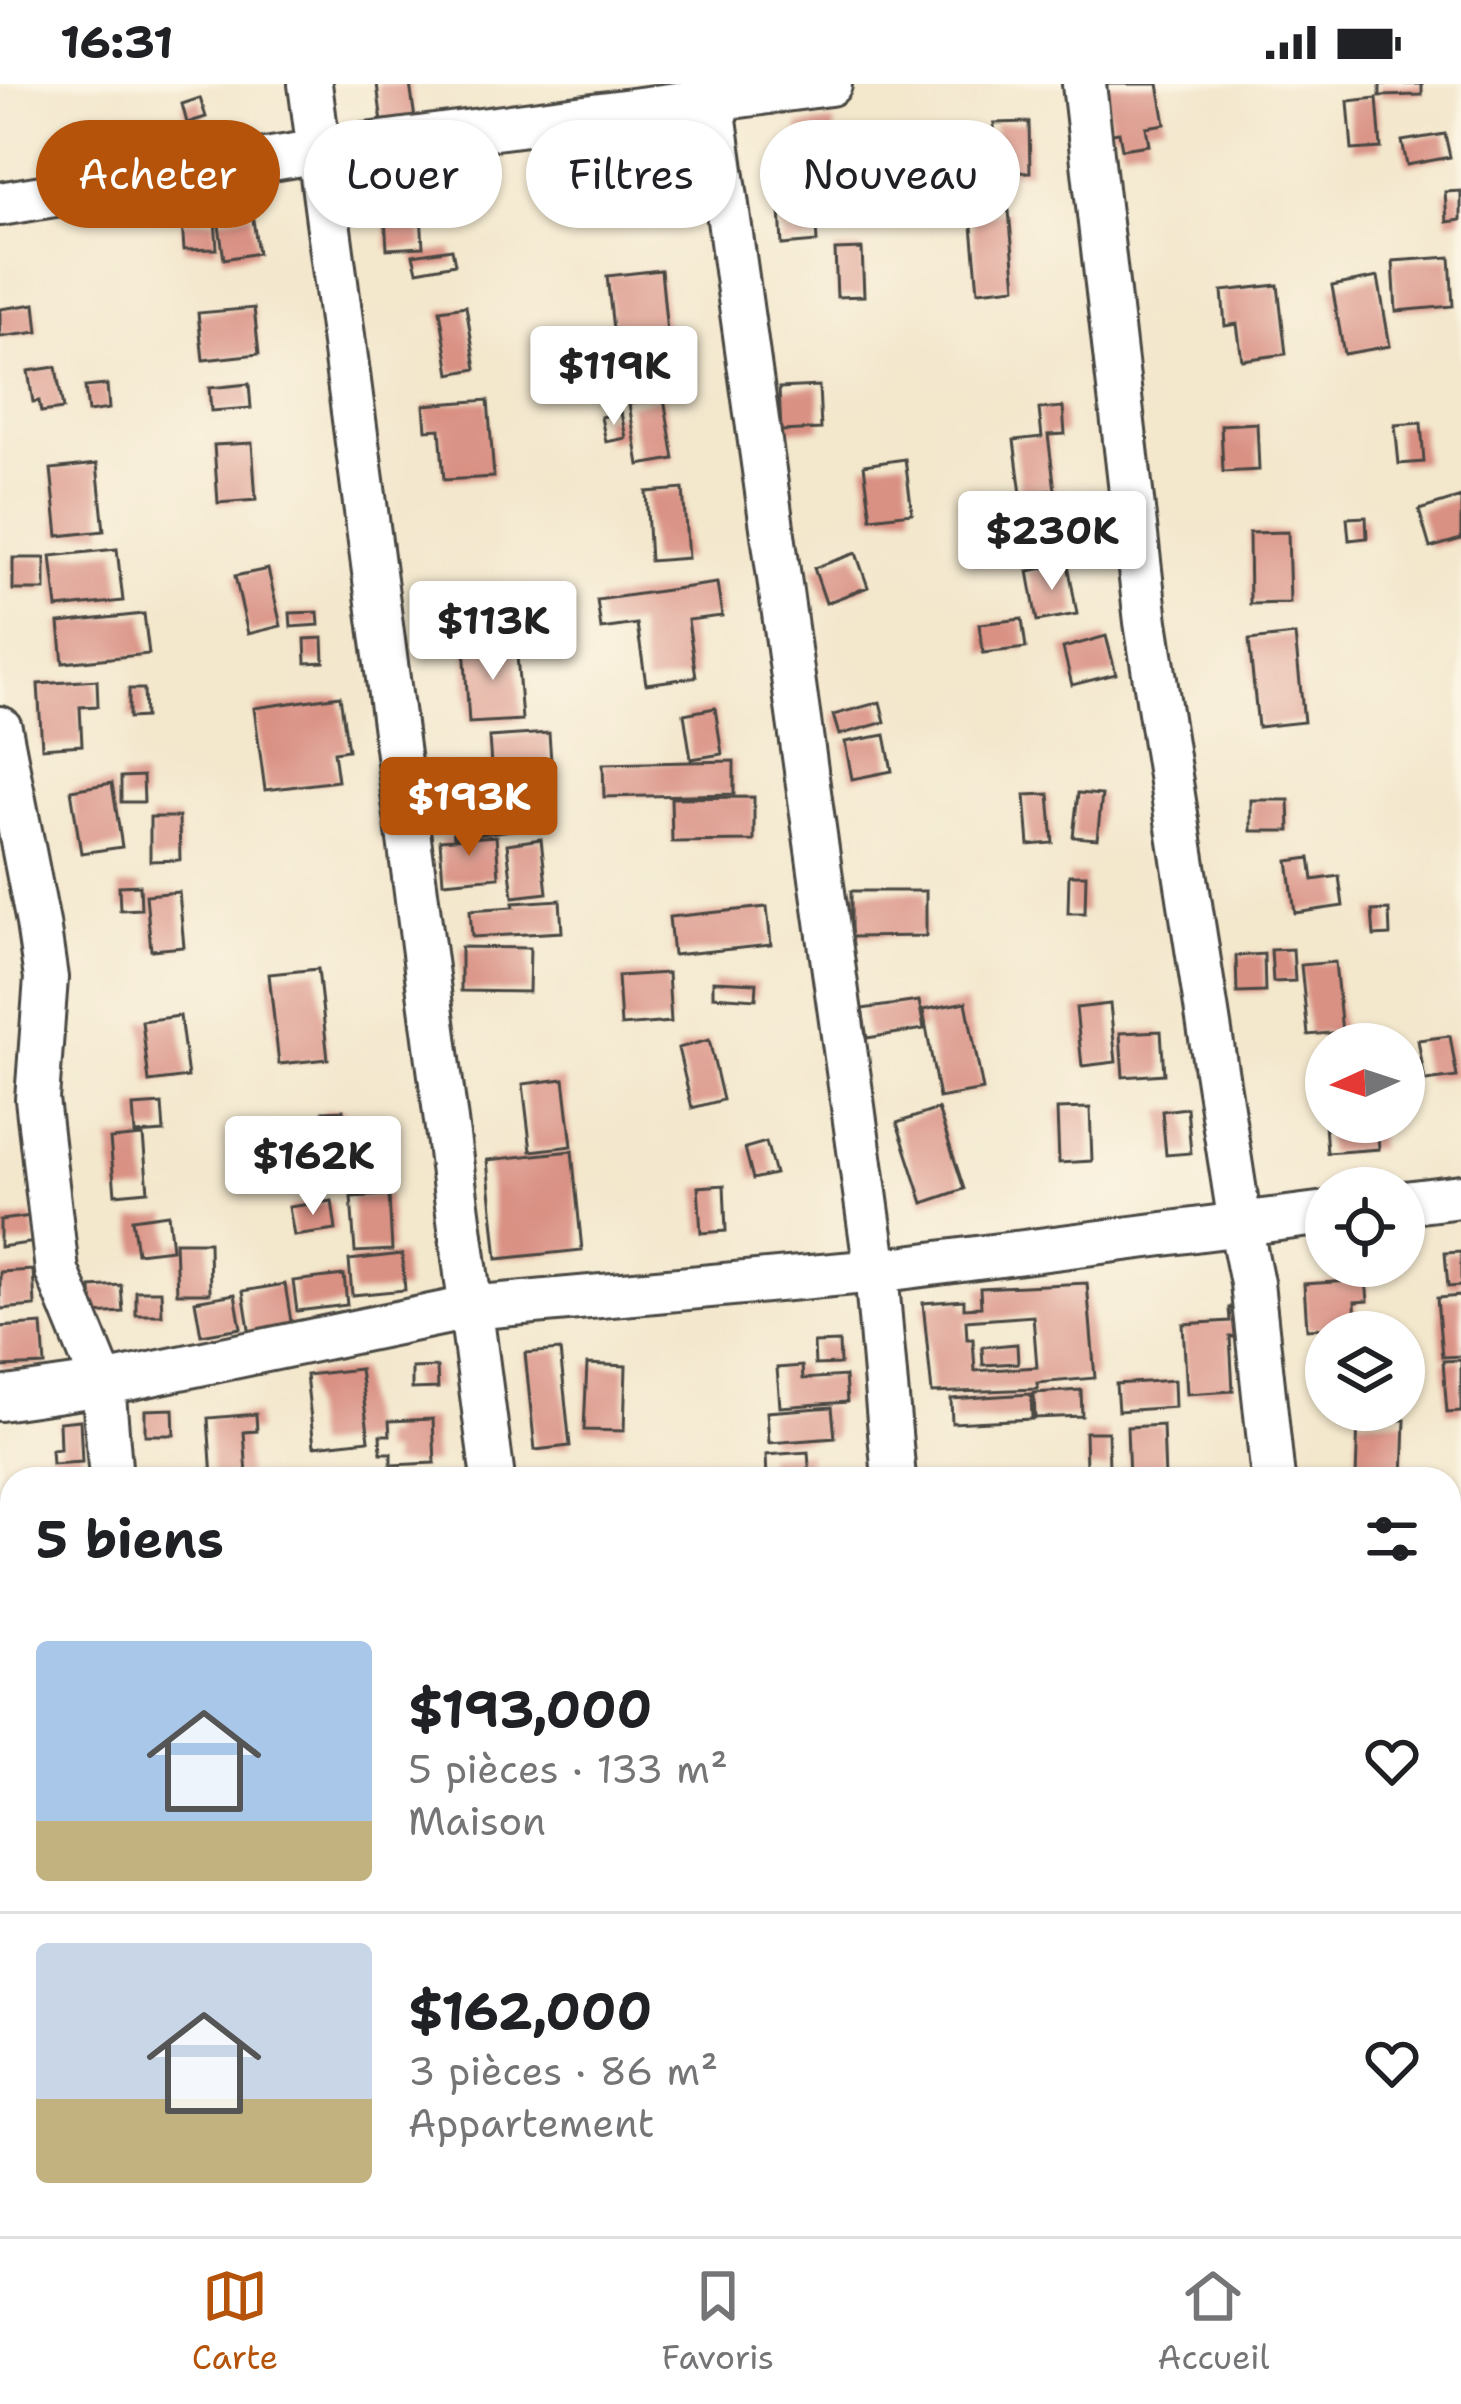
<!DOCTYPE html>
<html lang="fr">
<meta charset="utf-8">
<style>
:root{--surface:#fff;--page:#f6f6f6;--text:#202124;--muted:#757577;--line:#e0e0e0;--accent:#b45309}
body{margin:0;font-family:"Shantell Sans",sans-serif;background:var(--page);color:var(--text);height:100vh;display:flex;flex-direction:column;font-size:45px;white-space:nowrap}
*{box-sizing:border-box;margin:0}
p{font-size:39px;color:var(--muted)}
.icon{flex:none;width:66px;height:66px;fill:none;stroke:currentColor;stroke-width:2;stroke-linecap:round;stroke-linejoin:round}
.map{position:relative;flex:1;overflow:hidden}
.sheet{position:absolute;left:0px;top:1383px;width:1461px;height:771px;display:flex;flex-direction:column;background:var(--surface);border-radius:36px 36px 0 0;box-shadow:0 3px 9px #0004}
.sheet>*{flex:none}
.top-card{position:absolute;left:36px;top:36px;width:1389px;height:108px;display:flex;gap:24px}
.needle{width:78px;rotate:267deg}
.controls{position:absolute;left:1305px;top:939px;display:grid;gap:24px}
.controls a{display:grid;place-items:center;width:120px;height:120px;border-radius:50%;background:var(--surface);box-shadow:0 3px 9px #0004;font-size:60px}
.price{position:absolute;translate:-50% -102px;padding:0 27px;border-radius:12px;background:#fff;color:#222;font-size:39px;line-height:78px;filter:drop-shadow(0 3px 6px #0008)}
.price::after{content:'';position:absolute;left:50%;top:72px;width:36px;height:27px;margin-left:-18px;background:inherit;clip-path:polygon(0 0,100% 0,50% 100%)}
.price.current{background:var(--accent);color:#fff}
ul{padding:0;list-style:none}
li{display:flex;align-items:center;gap:36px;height:300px;padding:0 36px}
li+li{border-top:3px solid var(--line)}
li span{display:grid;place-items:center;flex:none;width:336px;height:240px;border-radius:12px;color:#555}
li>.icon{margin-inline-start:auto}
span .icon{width:144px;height:144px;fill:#fffc;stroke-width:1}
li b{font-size:51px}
h2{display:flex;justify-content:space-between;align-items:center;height:144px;padding:0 36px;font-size:51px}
.tag{padding:0 42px;border-radius:54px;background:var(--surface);box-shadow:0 3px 9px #0004;font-size:42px;line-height:108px}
.tag.current{background:var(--accent);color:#fff}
.status{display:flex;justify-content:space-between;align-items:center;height:84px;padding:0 60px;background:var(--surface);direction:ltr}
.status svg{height:33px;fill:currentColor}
.dock{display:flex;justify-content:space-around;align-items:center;height:168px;border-top:3px solid var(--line);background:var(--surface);font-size:33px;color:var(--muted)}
.dock a{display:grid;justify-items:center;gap:6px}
.dock .current{color:var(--accent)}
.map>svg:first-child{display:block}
.building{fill:#d99184;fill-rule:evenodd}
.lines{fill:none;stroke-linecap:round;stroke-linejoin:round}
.street-casing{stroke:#494743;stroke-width:48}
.street{stroke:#fff;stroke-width:42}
</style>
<div class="status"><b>16:31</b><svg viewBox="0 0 49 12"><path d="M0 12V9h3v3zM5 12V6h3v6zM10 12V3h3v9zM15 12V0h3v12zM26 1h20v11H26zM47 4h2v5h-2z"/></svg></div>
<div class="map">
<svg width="1461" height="2152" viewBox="0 0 1461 2152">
<rect width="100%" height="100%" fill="#fcf5e5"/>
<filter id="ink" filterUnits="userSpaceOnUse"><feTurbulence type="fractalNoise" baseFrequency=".00833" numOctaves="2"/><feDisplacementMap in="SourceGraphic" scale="24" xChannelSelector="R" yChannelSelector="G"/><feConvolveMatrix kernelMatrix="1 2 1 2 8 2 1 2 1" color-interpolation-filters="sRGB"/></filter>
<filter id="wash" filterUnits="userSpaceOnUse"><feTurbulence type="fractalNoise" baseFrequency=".004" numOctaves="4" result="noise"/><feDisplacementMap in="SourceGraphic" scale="48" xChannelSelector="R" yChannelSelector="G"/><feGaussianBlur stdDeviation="2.7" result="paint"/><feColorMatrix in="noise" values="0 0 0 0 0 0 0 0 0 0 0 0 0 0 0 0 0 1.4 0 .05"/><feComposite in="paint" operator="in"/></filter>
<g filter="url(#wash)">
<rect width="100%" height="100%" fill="#f3e7cc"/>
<g id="blocks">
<path class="building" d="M377,0h33l5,35 -33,4z
M1103,0h55l7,40 -19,3 3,18 -27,4 -3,-17 -7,1z
M1380,0h42v11l-42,1z
M200,14l6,19 -19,6 -5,-19z
M1377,14l4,50 -29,2 -4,-49z
M834,38l5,58 -36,3 -5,-58z
M1029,38l1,50 -35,1 -1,-50z
M97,45h19l-2,33 -18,-1z
M1445,50l5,23 -43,8 -5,-24z
M631,71l4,48 -38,3 -4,-47z
M419,98l4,65 -36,2 -4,-65z
M1461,107v29l-14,2 -2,-30z
M815,122l2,36 -35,3 -2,-36z
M1009,127l7,76 -38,4 -7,-76z
M252,129l6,40 -34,6 -6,-40z
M215,135l2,30 -33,1 -2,-29z
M452,165l3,15 -38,7 -4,-16z
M862,165l2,47 -27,1 -2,-47z
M1450,173l3,49 -57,5 -3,-50z
M661,186l6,63 -53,5 -7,-62z
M1378,193l12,69 -46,8 -12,-68z
M1278,201l8,69 -44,6 -5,-36 -12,2 -3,-35z
M35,220l3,28 -38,5v-28z
M466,222l10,63 -26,5 -10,-64z
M254,224l5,46 -56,6 -5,-47z
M56,283l7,42 -22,3 -2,-11 -6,1 -5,-31z
M249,300l2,24 -40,3 -2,-23z
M107,301l2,24 -21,3 -3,-25z
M819,302l2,43 -40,2 -2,-43z
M664,314l10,61 -35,6 -10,-61z
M488,316l6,77 -50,3 -4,-51 -14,1 -2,-25z
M1063,323l2,27 -17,1 7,55 -34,4 -7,-54 28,-3 -3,-28z
M621,329l5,25 -20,4 -5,-25z
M1257,339l2,47 -36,2 -2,-47z
M1421,339l3,39 -25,2 -4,-39z
M252,359l4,57 -38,3 -4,-58z
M905,375l7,54 -41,5 -7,-53z
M97,380l7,67 -46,5 -7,-67z
M683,405l5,69 -38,3 -4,-69z
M1461,413v42l-31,9 -11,-38z
M1366,433l1,21 -18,2 -2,-22z
M1288,448l2,71 -40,1 -1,-71z
M117,465l6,52 -66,7 -6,-52z
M856,469l12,34 -42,16 -12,-35z
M13,474h32v32h-32z
M1068,480l9,50 -40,7 -9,-50z
M268,485l13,57 -33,8 -13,-58z
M717,499l5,33 -34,4 8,57 -50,7 -9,-60 -36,5 -4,-29z
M318,528l1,13 -28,2 -1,-14z
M144,530l5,40 -86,9 -4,-40z
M1022,535l4,29 -43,5 -4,-29z
M1295,551l9,87 -46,5 -9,-87z
M1106,552l10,38 -44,11 -9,-37z
M323,554l1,24 -18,1 -1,-24z
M516,558l6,78 -53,3 -5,-78z
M97,596l1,26 -18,1 2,38 -40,3 -4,-64z
M129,605h15l1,28 -16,1z
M340,612l8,54 -14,2 4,29 -73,9 -11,-82z
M880,618l5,20 -46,13 -6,-20z
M715,624l7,46 -31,5 -7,-45z
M549,649l2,28 -60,4 -2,-28z
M885,651l7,36 -40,8 -7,-37z
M734,677v33l-130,3 -1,-33z
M143,692l1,26h-23v-25z
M112,699l10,64 -41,6 -10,-63z
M1078,709l24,2 -5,44 -24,-2z
M1049,710l4,49 -24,2 -4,-50z
M754,713v44l-82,1 -1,-44z
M1251,716h38l1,31h-39z
M518,718l3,27 -67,8 -4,-27z
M150,733h29l1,43 -30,1z
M496,752l3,41 -56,5 -3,-42z
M541,755l6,54 -34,4 -6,-53z
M1310,774l3,22 26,-4 4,30 -48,7 -7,-52z
M1069,791h17l-1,38h-17z
M140,801l1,24 -21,1 -1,-24z
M851,807h75v45l-75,1z
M179,808l5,55 -33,3 -5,-55z
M560,816l2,32 -90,5 -2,-27 44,-3 -1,-4z
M767,823l4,38 -98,10 -4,-38z
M1389,826l1,25 -16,1 -2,-25z
M461,863l69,1 -1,44 -68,-1z
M1293,865l2,32 -22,1 -2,-32z
M1264,870l1,38 -28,1 -1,-37z
M1335,878l7,70 -34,3 -7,-70z
M318,885l10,90 -49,5 -10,-90z
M668,889l3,49 -50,4 -3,-50z
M713,897l44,2 -1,16 -43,-3z
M919,917l5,28 -57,9 -5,-29z
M966,918l17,88 -44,8 -16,-88z
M1110,920l6,58 -34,4 -6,-58z
M180,932l8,61 -39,5 -7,-61z
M1161,947l3,43 -41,3 -3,-44z
M1450,952l7,41 -32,4 -7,-41z
M709,956l14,60 -31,8 -14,-60z
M564,995l8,67 -41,5 -8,-67z
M162,1020l2,28 -29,2 -2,-28z
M1090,1024l2,53 -33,2 -2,-54z
M1187,1024l4,45 -25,2 -4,-44z
M938,1025l26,80 -41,14 -26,-80z
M343,1026l2,38 -21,1 -1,-38z
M1377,1038l2,27 -52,4 -2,-29z
M143,1052l5,55 -33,3 -5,-55z
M766,1058l9,32 -22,5 -8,-31z
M572,1067l10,99 -85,9 -10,-99z
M724,1101l2,46 -25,2 -3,-46z
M389,1111l3,55 -37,2 -4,-55z
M332,1117l4,29 -42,6 -5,-29z
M168,1130l4,35 -35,4 -5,-34z
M32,1132l4,26 -36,5v-27z
M175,1158h34l1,51h-33z
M1461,1168v34l-13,1 -3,-34z
M402,1170l3,36 -53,5 -3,-35z
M33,1186l2,36 -35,3v-37z
M344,1191l3,30 -50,6 -4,-30z
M1366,1196l2,21 -13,1 1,24 -49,3 -3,-45z
M1087,1199l8,95 -58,5 1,6 -106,4 -9,-90 41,-3v8l17,-1 -1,-19zM1033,1232l4,51 -62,4 -2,-32h-6l-1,-18z
M285,1200l7,44 -42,7 -7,-44z
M121,1201l2,27 -31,2 -1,-27z
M136,1207h25l1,24h-26z
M235,1210l6,34 -40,7 -6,-34z
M1461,1212v60l-19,1 -5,-59z
M1249,1223l2,29 -21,1 3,54 -46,3 -4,-70 47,-3 -1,-13z
M42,1240l3,41 -44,2 -1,-40z
M839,1258l1,22 -25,1 -1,-22z
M1017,1260l1,19 -35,2 -1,-18z
M560,1266l10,96 -35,4 -10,-97z
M1461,1276v52l-14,1 -4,-52z
M587,1280l39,2 -2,65 -40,-1z
M802,1282l1,13 42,-3 2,26 -67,5 -3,-39z
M437,1283l1,21 -26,1v-21z
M360,1285l9,71 -55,6 -8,-71z
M1174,1296l1,27 -57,4 -2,-27z
M1081,1306l1,26 -47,2 -1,-25z
M1031,1310l1,25 -80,4 -1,-24z
M832,1323l3,31 -66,5 -2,-31z
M173,1325l1,26h-29v-25z
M256,1330l1,17 -13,1 3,43 -35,3 -4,-60z
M433,1335l2,44 -44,2v-12h-10l-1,-18h10l-1,-14z
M1358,1335l47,1 -2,59h-47z
M80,1336l2,42 -30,2 -1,-14 9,-1 -1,-27z
M1163,1341l2,54h-36l-2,-52z
M1085,1348h23l1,37h-23z
M808,1368l2,27h-43l-1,-24z
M1449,1429l12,1v61l-12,-1z
M1461,1512v44h-12v-43z
M0,1526h6l6,84v11l-12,1z
M1461,1572v58l-4,1 -8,-39v-17z
M1449,1842h3l9,75v11l-12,1z
M1461,2105v47h-10l-2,-46z
M647,2142h42l1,10h-41z
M888,2142h42l1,10h-42z
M1029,2142h48l2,10h-48z"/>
</g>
</g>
<g filter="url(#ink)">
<use href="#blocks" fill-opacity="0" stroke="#494743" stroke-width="3"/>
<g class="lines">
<defs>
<path id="street" d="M310,0l183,1395
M710,0l166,1187 18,208
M1084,0l62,538 94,602 12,59 21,196
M0,120l320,-53 510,-67
M0,644l38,195 8,55 -9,121 20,172 46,113 8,95
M1404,1119l57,-7
M0,1315l103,-15 366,-76 407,-37 450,-58
M276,2142l3,10
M601,2142l3,10
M1011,2142l1,10
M1372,2142l3,10"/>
</defs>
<use href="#street" class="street-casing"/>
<use href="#street" class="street"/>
</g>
</g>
</svg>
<div class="controls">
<a><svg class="needle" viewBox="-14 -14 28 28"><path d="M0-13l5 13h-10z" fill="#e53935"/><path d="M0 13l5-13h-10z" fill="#757577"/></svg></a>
<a><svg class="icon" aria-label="locate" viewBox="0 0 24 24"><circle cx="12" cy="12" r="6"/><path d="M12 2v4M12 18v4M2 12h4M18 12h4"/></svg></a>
<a><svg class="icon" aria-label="layers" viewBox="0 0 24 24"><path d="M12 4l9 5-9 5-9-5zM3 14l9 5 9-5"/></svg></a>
</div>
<b class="price" style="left:614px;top:344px">$119K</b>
<b class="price" style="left:1052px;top:509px">$230K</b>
<b class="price" style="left:493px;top:599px">$113K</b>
<b class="price current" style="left:469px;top:775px">$193K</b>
<b class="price" style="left:313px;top:1134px">$162K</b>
<div class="top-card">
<a class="tag current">Acheter</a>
<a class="tag">Louer</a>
<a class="tag">Filtres</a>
<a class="tag">Nouveau</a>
</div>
<section class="sheet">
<h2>5 biens<svg class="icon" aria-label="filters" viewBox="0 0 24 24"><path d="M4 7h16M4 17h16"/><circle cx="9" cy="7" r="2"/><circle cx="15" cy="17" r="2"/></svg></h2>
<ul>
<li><span style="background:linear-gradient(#a9c7e8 75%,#c2b280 0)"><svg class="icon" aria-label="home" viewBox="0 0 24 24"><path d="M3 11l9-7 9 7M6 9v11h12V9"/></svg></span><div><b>$193,000</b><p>5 pièces · 133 m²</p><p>Maison</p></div><svg class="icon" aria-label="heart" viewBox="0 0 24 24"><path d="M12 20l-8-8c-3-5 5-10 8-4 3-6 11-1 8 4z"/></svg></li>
<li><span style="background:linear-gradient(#c9d6e8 65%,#c2b280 0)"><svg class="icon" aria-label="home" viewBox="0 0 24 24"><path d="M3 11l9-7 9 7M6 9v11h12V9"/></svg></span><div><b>$162,000</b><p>3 pièces · 86 m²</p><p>Appartement</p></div><svg class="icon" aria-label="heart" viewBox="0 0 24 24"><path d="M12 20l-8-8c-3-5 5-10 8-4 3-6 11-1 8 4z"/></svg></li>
</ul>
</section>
</div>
<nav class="dock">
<a class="current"><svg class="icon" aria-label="map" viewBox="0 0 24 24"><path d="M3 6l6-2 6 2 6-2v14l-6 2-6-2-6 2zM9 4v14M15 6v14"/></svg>Carte</a>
<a><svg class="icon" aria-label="saved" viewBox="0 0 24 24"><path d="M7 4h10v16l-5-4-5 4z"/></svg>Favoris</a>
<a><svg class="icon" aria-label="home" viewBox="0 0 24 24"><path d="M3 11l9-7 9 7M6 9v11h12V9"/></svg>Accueil</a>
</nav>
